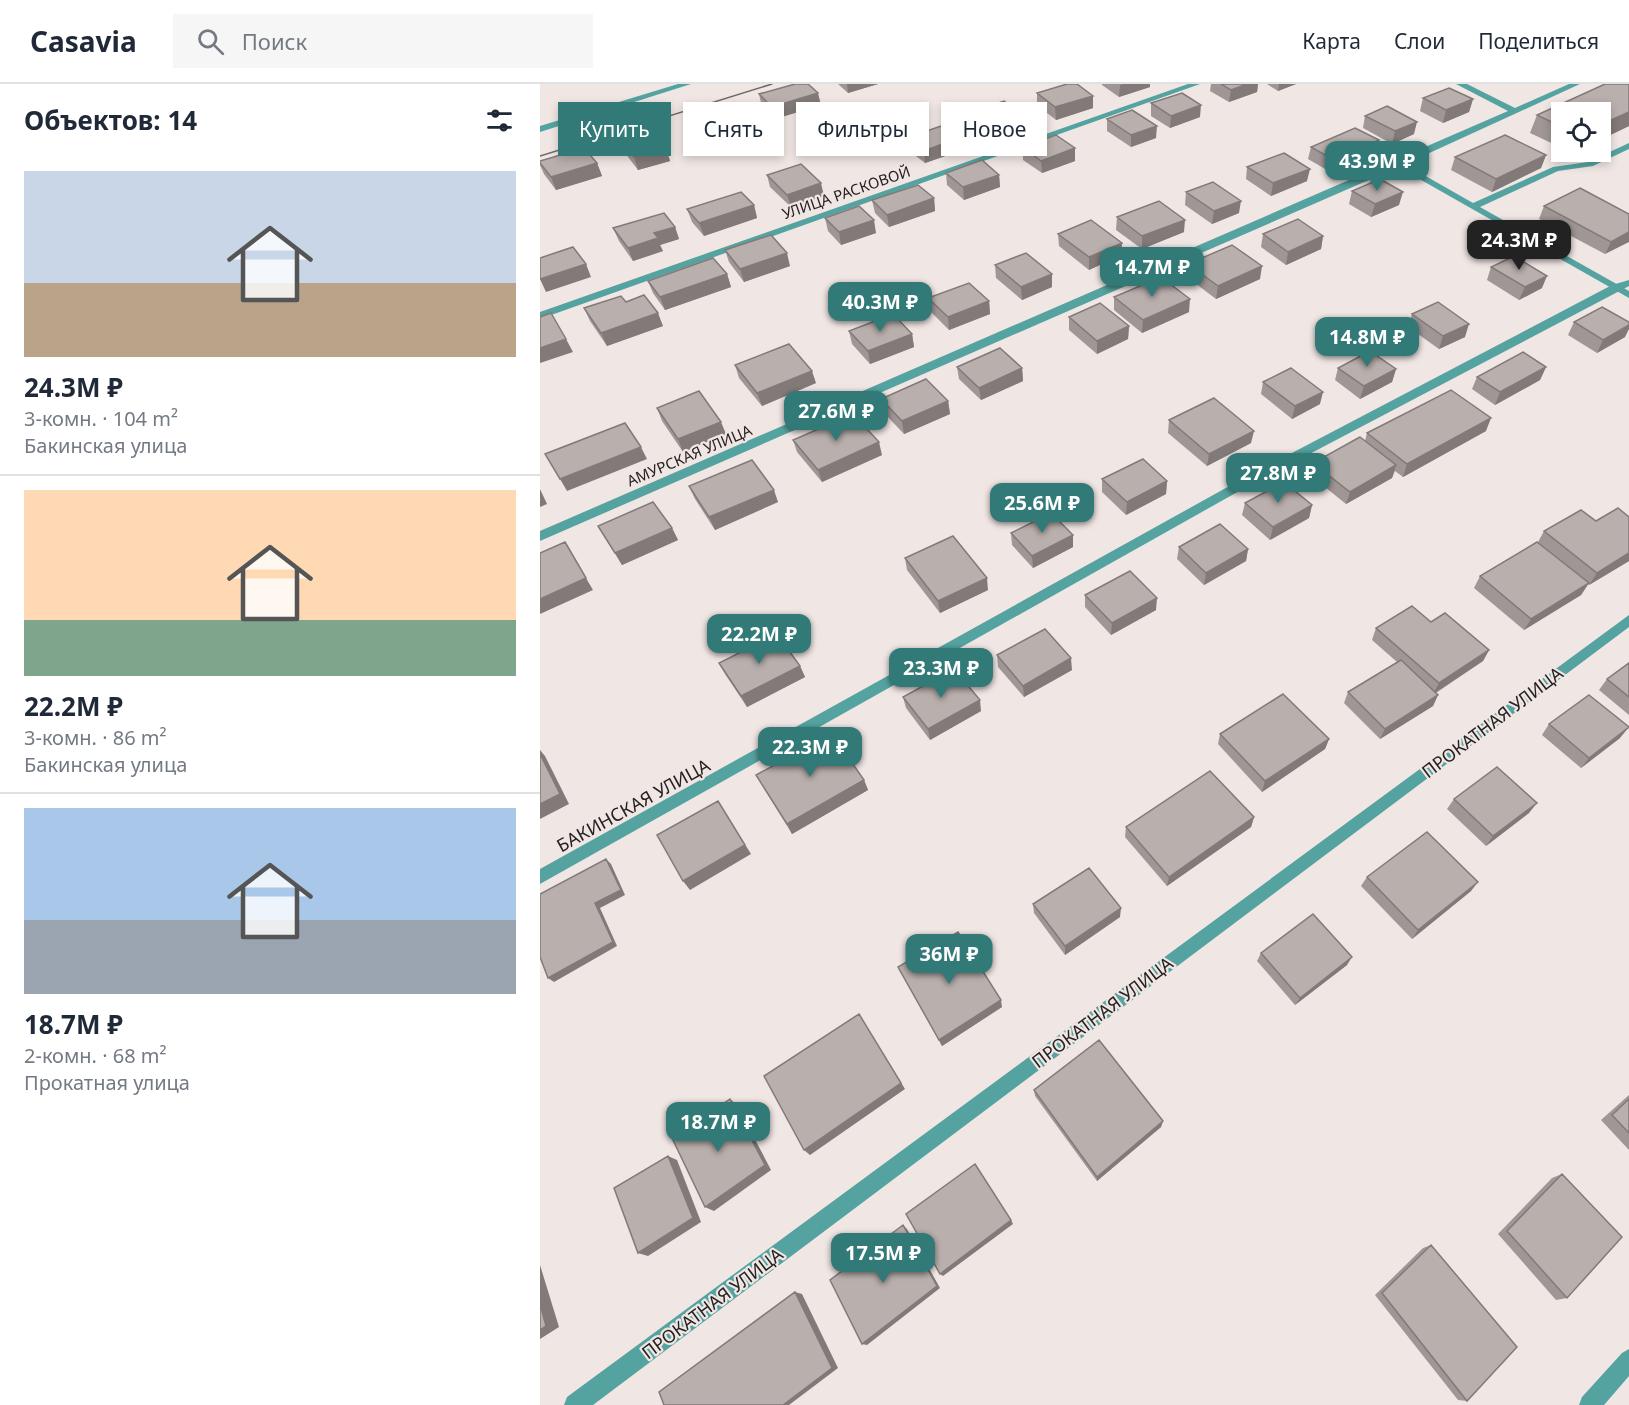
<!DOCTYPE html>
<html lang="ru">
<meta charset="utf-8">
<style>
:root{--surface:#fff;--page:#f6f6f7;--text:#1f2937;--muted:#747a83;--line:#e0e1e3;--accent:#317a78}
body{margin:0;font-family:"Noto Sans",sans-serif;background:var(--page);color:var(--text);height:100vh;display:flex;flex-direction:column;font-size:22px;white-space:nowrap}
*{box-sizing:border-box;margin:0}
p{font-size:20px;color:var(--muted)}
.icon{flex:none;width:33px;height:33px;fill:none;stroke:currentColor;stroke-width:2;stroke-linecap:round;stroke-linejoin:round}
.map{position:relative;flex:1;overflow:hidden}
.drawer{display:flex;flex-direction:column;background:var(--surface);width:540px}
.drawer>*{flex:none}
.guide{position:absolute;left:18px;top:18px;width:570px;height:54px;display:flex;gap:12px}
.fabs{position:absolute;left:1011px;top:18px;display:grid;gap:12px}
.fabs a{display:grid;place-items:center;width:60px;height:60px;border-radius:0px;background:var(--surface);box-shadow:0 3px 9px #0003;font-size:30px}
.price{position:absolute;translate:-50% -51px;padding:0 14px;border-radius:12px;background:var(--accent);color:#fff;font-size:20px;line-height:39px;filter:drop-shadow(0 2px 3px #0008)}
.price::after{content:'';position:absolute;left:50%;top:36px;width:18px;height:14px;margin-left:-9px;background:inherit;clip-path:polygon(0 0,100% 0,50% 100%)}
.price.active{background:#222;color:#fff}
ul{padding:0;list-style:none}
li{display:grid;align-content:center;gap:12px;height:318px;padding:0 24px}
li+li{border-top:2px solid var(--line)}
li span{display:grid;place-items:center;height:186px;border-radius:0px;color:#555}
li>.icon{margin-inline-start:auto}
span .icon{width:108px;height:108px;fill:#fffc;stroke-width:1}
li b{font-size:26px}
h2{display:flex;justify-content:space-between;align-items:center;height:72px;padding:0 24px;font-size:26px}
.chip{padding:0 21px;border-radius:0px;background:var(--surface);box-shadow:0 3px 9px #0003;font-size:21px;line-height:54px}
.chip.active{background:var(--accent);color:#fff}
header{display:flex;align-items:center;gap:36px;box-sizing:border-box;height:84px;padding:0 30px;background:var(--surface);border-bottom:2px solid var(--line)}
header strong{font-size:28px}
nav{display:flex;gap:33px;margin-inline-start:auto;font-size:21px}
.search{width:420px;height:54px;background:var(--page);display:flex;align-items:center;gap:15px;box-sizing:border-box;padding:0 21px;border-radius:0px;color:var(--muted);font-size:22px}
main{display:flex;flex:1;min-height:0}
.map>svg:first-child{display:block}
.lines{fill:none;stroke-linecap:round;stroke-linejoin:round}
.service{fill:#54a3a0;fill-rule:evenodd}
.minor{fill:#54a3a0;fill-rule:evenodd}
.tertiary{fill:#54a3a0;fill-rule:evenodd}
.tram{stroke:#6f6968;stroke-width:1.5}
.wall{fill:#9f9695}
.shaded-wall{fill:#827a79}
.building{fill:#b9afad;stroke:#827a79;stroke-width:1.5}
.labels{text-anchor:middle;dominant-baseline:central;stroke-width:4.5;stroke-linejoin:round;paint-order:stroke}
.far-street-label{font-size:15px;fill:#262221;stroke:#f0e6e4}
.street-label{font-size:18px;fill:#262221;stroke:#f0e6e4}
</style>
<header>
<strong>Casavia</strong>
<div class="search"><svg class="icon" aria-label="search" viewBox="0 0 24 24"><circle cx="10" cy="10" r="6"/><path d="M15 15l6 6"/></svg>Поиск</div>
<nav><a>Карта</a><a>Слои</a><a>Поделиться</a></nav>
</header>
<main>
<section class="drawer">
<h2>Объектов: 14<svg class="icon" aria-label="filters" viewBox="0 0 24 24"><path d="M4 7h16M4 17h16"/><circle cx="9" cy="7" r="2"/><circle cx="15" cy="17" r="2"/></svg></h2>
<ul>
<li><span style="background:linear-gradient(#c9d6e8 60%,#b9a48a 0)"><svg class="icon" aria-label="home" viewBox="0 0 24 24"><path d="M3 11l9-7 9 7M6 9v11h12V9"/></svg></span><div><b>24.3M ₽</b><p>3-комн. · 104 m²</p><p>Бакинская улица</p></div></li>
<li><span style="background:linear-gradient(#ffd9b3 70%,#7fa58c 0)"><svg class="icon" aria-label="home" viewBox="0 0 24 24"><path d="M3 11l9-7 9 7M6 9v11h12V9"/></svg></span><div><b>22.2M ₽</b><p>3-комн. · 86 m²</p><p>Бакинская улица</p></div></li>
<li><span style="background:linear-gradient(#a9c7e8 60%,#9aa5b1 0)"><svg class="icon" aria-label="home" viewBox="0 0 24 24"><path d="M3 11l9-7 9 7M6 9v11h12V9"/></svg></span><div><b>18.7M ₽</b><p>2-комн. · 68 m²</p><p>Прокатная улица</p></div></li>
</ul>
</section>
<div class="map">
<svg width="1089" height="1321" viewBox="0 0 1089 1321">
<rect width="100%" height="100%" fill="#f0e6e4"/>
<g class="lines">
<path class="service" d="M1089,59v6l-36,17 -35,5 -78,36 149,84v7l-236,-134 8,-2 72,41 80,-36 35,-5z"/>
<path class="minor" d="M648,0h12l-660,235v-7z
M916,0h11l48,24 54,-24h11l-179,82 -861,375v-10l968,-420z
M1089,196v6l-388,204 -701,394v-15l693,-385 379,-199z
M1089,531v12l-1036,778h-29l3,-8z
M1089,1265v27l-25,29h-25l3,-8 40,-44z"/>
<path class="tertiary" d="M138,0h13l-151,48v-6z"/>
<path class="tram" d="M0,72l232,-72"/>
</g>
<path class="wall" d="M298,0h40l-30,9z
M562,0h48v3l-31,10 -17,-12z
M671,0h47l-1,8 -28,10 -19,-11z
M727,0h29l-18,7z
M1065,0h24v42l-29,14v-28h-38v36l-32,-15 7,-18z
M497,9l56,15 -37,12 -19,-15z
M219,10l62,11 -46,14 -13,-12z
M883,14l50,1 -4,13 -26,11 -23,-12z
M611,19l49,14 -30,11 -19,-12z
M438,26l48,6v12l-26,9 -21,-15z
M825,32l49,18 -22,10 -29,-16z
M158,35l49,2 2,6 -38,11 -11,-13z
M567,35l49,19 -25,9 -24,-16z
M366,54h52l2,13 -35,12 -17,-13z
M80,56l46,8 4,13 -32,9 -13,-17z
M483,63l52,1v13l-33,12 -19,-13z
M771,63l65,6 -44,20 -24,-14z
M1006,71l-5,13 -49,24 -41,-22 4,-13z
M0,77l57,2 5,13 -46,14 -12,-16 -4,-9z
M707,83l60,14 -36,15 -25,-17z
M406,89l53,2 1,12 -36,13 -17,-15z
M227,91l57,21 -33,11 -21,-20z
M812,107l47,14 -28,12 -22,-13z
M646,108l53,21 -27,11 -27,-19z
M394,114l1,13 -46,16 -14,-14 -3,-13z
M214,121l3,13 -53,18 -12,-14 -5,-13z
M1004,122l85,8 -24,40 -66,-35z
M577,133l67,15 -42,17 -26,-19z
M285,134l51,15 -35,12 -13,-14z
M135,143l4,12 -19,6 3,6 -30,10 -14,-20 -6,-13z
M518,150l64,9 -1,12 -32,15 -30,-24z
M723,150l60,2 -2,13 -35,16 -25,-18z
M185,166l65,16 -46,16 -15,-20z
M648,180l72,15 -44,20 -29,-22z
M455,181l57,22 -30,13 -26,-22z
M951,183l51,21 -23,12 -32,-20z
M187,190l4,13 -66,23 -12,-17 -5,-12z
M574,213l75,15 -47,21 -28,-23z
M388,214l61,3 1,13 -41,16 -19,-19z
M86,218l37,24 -56,20 -17,-25 -6,-13z
M872,230l53,23 -26,12 -31,-22z
M529,233l60,9 -1,13 -31,15 -28,-24z
M1034,238l51,15 -28,16 -29,-18z
M309,247l63,3 2,13 -44,17 -18,-20z
M195,281l81,18 -54,23 -23,-28z
M417,283l65,1 1,13 -42,19 -22,-21z
M1006,283l-6,13 -45,25 -23,-16 5,-12z
M798,284l58,1 -4,13 -32,17 -25,-19z
M723,298l57,22 -28,15 -31,-25z
M341,315l67,2 2,13 -46,20 -21,-22z
M117,324l69,26 -43,18 -21,-31z
M629,336l82,23 -44,23 -39,-33z
M946,347l-83,46 -8,-6 -3,7 -46,26 -36,-29 3,-12 52,-22 2,-8z
M253,356l89,15 -60,27 -25,-30z
M562,395l65,2 -1,13 -40,21 -24,-23z
M149,402l89,16 -63,28 -20,-31z
M705,419l67,2 -3,13 -39,22 -28,-25z
M1089,433v44l-40,24 -1,-1 -7,11 -57,35 -50,-42 6,-12 58,-34 6,-11 52,-10z
M58,442l74,2 6,12 -56,25z
M471,449l62,14 -40,21 -21,-23z
M639,463l69,2 -2,12 -42,24 -27,-26z
M365,474l83,32 -48,23 -33,-43z
M545,511l71,15 -45,25 -26,-28z
M891,538l58,28 -6,11 -47,32 2,2 -5,11 -53,33 -36,-36 4,-11 49,-30 -25,-22 4,-12z
M457,571l75,15 -48,27 -26,-30z
M179,579l81,3 5,11 -58,30 -22,-33z
M1089,579v52l-30,-25 8,-11z
M363,613l78,14 -51,29 -24,-32z
M1009,640l71,14 -39,30 -39,-33z
M680,650l109,5 -4,10 -63,43 -44,-48z
M216,691l108,5 4,10 -76,44z
M914,715l75,14 -43,33 -39,-37z
M714,733l-3,10 -84,59 -42,-49 1,-10z
M827,793l104,14 -59,48 -51,-53z
M493,820l87,13 -55,38 -31,-42z
M721,869l86,12 -52,40 -38,-44z
M358,883l104,40 -60,39z
M494,1006l129,31 -2,6 -64,54 -62,-85z
M1089,1011v55l-28,-30z
M1022,1090l5,124 -11,2 -58,-66 54,-56z
M891,1161l36,156 -9,-1 -83,-105 48,-47z"/>
<path class="shaded-wall" d="M307,0h31l-30,9z
M583,0h27v3l-31,10 1,-12z
M707,0h11l-1,8 -28,10 2,-12z
M739,0h17l-18,7z
M278,9l3,12 -46,14 -3,-12z
M553,12v12l-37,12 -1,-13z
M933,15l-4,13 -26,11 3,-13z
M661,21l-1,12 -30,11 1,-12z
M1089,28v14l-29,14v-15z
M486,32v12l-26,9 -1,-12z
M207,37l2,6 -38,11 -2,-6z
M877,38l-3,12 -22,10 3,-13z
M617,42l-1,12 -25,9v-12z
M418,54l2,13 -35,12 -1,-12z
M839,56l-3,13 -44,20 2,-13z
M126,64l4,13 -32,9 -4,-13z
M535,64v13l-33,12 -1,-12z
M1006,71l-5,13 -49,24 4,-13z
M57,79l5,13 -46,14 -5,-13z
M770,85l-3,12 -36,15 2,-13z
M459,91l1,12 -36,13 -1,-13z
M281,99l3,13 -33,11 -4,-12z
M863,108l-4,13 -28,12 4,-13z
M394,114l1,13 -46,16 -2,-12z
M701,117l-2,12 -27,11 2,-13z
M214,121l3,13 -53,18 -5,-13z
M334,136l2,13 -35,12 -2,-13z
M645,136l-1,12 -42,17v-13z
M135,143l4,12 -19,6 3,6 -30,10 -5,-13 26,-15z
M1089,148v10l-24,12 6,-12z
M783,152l-2,13 -35,16 2,-13z
M582,159l-1,12 -32,15v-13z
M247,169l3,13 -46,16 -4,-13z
M46,180l5,13 -45,15 -6,-13z
M722,182l-2,13 -44,20 2,-13z
M187,190l4,13 -66,23 -5,-13z
M512,190v13l-30,13 -1,-13z
M1007,192l-5,12 -23,12 6,-13z
M650,215l-1,13 -47,21 1,-13z
M449,217l1,13 -41,16 -1,-13z
M118,229l5,13 -56,20 -6,-13z
M929,240l-4,13 -26,12 4,-13z
M1089,241v4l-4,8 -28,16 6,-13z
M589,242l-1,13 -31,15v-13z
M372,250l2,13 -44,17 -2,-13z
M26,255l7,13 -33,11v-15z
M1006,283l-6,13 -45,25 5,-13z
M482,284l1,13 -42,19 -2,-12z
M856,285l-4,13 -32,17 4,-13z
M272,287l4,12 -54,23 -5,-13z
M783,308l-3,12 -28,15 3,-13z
M408,317l2,13 -46,20 -2,-13z
M951,334l-5,13 -83,46 4,-13z
M181,338l5,12 -43,18 -5,-13z
M714,347l-3,12 -44,23 2,-12z
M339,358l3,13 -60,27 -4,-12z
M101,363l6,12 -80,32 -7,-12z
M856,381l-4,13 -46,26 4,-12z
M627,397l-1,13 -40,21 1,-13z
M0,405l7,15 -7,3z
M234,406l4,12 -63,28 -6,-13z
M772,421l-3,13 -39,22 3,-13z
M132,444l6,12 -56,25 -7,-12z
M533,451v12l-40,21 -1,-12z
M25,458l28,48 -53,24v-15z
M708,465l-2,12 -42,24 2,-12z
M1089,469v8l-40,24 8,-12z
M447,494l1,12 -48,23 -2,-12z
M1049,499l-8,12 -57,35 7,-11z
M617,514l-1,12 -45,25 1,-12z
M949,566l-6,11 -50,33 6,-11z
M531,574l1,12 -48,27 -1,-11z
M260,582l5,11 -58,30 -6,-11z
M898,611l-5,11 -53,33 5,-10z
M440,616l1,11 -51,29 -2,-11z
M1089,643l-9,11 -39,30 8,-10z
M789,655l-4,10 -63,43 3,-11z
M0,666l5,6 24,48 -29,15z
M324,696l4,10 -76,44 -5,-10z
M178,717l33,53 -61,36 -7,-9z
M997,719l-8,10 -43,33 7,-10z
M714,733l-3,10 -84,59 2,-9z
M66,775l5,5 14,31 -25,13 17,38 -63,36 -6,-4 47,-75z
M938,798l-7,9 -59,48 6,-9z
M581,824l-1,9 -55,38v-9z
M812,873l-5,8 -52,40 5,-7z
M461,916l1,7 -60,39 -3,-6z
M319,930l46,75 -95,66 -6,-5z
M190,1015l7,6 34,65 -57,41 -9,-4z
M623,1037l-2,6 -64,54v-4z
M128,1072l9,4 24,62 -53,34 -10,-3z
M471,1136l2,4 -70,52 -3,-2z
M363,1141l4,4 33,59 -73,57 -5,-1z
M0,1181l19,62 -19,12z
M255,1208l7,2 36,74 -49,37h-6z"/>
<path class="building" d="M255,0h13l10,9 -46,14 -13,-13z
M527,0h10l16,12 -38,11 -18,-14z
M681,0h26l-16,6z
M1065,0h24v28l-29,13v-13h-38v15l-25,-12z
M909,4l24,11 -27,11 -23,-12z
M642,9l19,12 -30,11 -20,-13z
M464,17l22,15 -27,9 -21,-15z
M847,22l30,16 -22,9 -30,-15z
M195,24l12,13 -38,11 -11,-13z
M592,26l25,16 -26,9 -24,-16z
M401,42l17,12 -34,13 -18,-13z
M815,44l24,12 -45,20 -23,-13z
M112,47l14,17 -32,9 -14,-17z
M516,51l19,13 -34,13 -18,-14z
M965,51l41,20 -50,24 -41,-22z
M44,64l13,15 -46,14 -11,-14v-2z
M744,69l26,16 -37,14 -26,-16z
M442,76l17,15 -36,12 -17,-14z
M261,80l20,19 -34,12 -20,-20z
M840,95l23,13 -28,12 -23,-13z
M673,98l28,19 -27,10 -28,-19z
M378,101l16,13 -47,17 -15,-15z
M1040,104l49,26v18l-18,10 -67,-36z
M201,108l13,13 -55,18 -12,-14z
M619,117l26,19 -43,16 -25,-19z
M319,122l15,14 -35,12 -14,-14z
M124,129l11,14 -21,6 4,5 -30,10 -15,-20z
M758,135l25,17 -35,16 -25,-18z
M551,136l31,23 -33,14 -31,-23z
M231,151l16,18 -47,16 -15,-19z
M692,161l30,21 -44,20 -30,-22z
M33,163l13,17 -46,15v-21z
M486,169l26,21 -31,13 -26,-22z
M974,172l33,20 -22,11 -34,-20z
M173,174l14,16 -67,23 -12,-16z
M621,193l29,22 -47,21 -29,-23z
M429,199l20,18 -41,16 -20,-19z
M104,211l14,18 -57,20 -17,-25 37,-12 5,6z
M898,218l31,22 -26,12 -31,-22z
M560,219l29,23 -32,15 -28,-24z
M1062,223l27,15v3l-26,15 -29,-18z
M11,229l15,26 -26,9v-31z
M353,230l19,20 -44,17 -19,-20z
M249,260l23,27 -55,22 -22,-28z
M460,264l22,20 -43,20 -22,-21z
M830,267l26,18 -32,17 -26,-18z
M983,268l23,15 -46,25 -23,-15z
M751,284l32,24 -28,14 -32,-24z
M386,295l22,22 -46,20 -21,-22z
M911,306l40,28 -84,46 -40,-31z
M159,307l22,31 -43,17 -21,-31z
M674,314l40,33 -45,23 -40,-34z
M313,330l26,28 -61,28 -25,-30z
M85,339l16,24 -81,32 -15,-25z
M820,353l36,28 -46,27 -37,-29z
M603,375l24,22 -40,21 -25,-23z
M212,376l22,30 -65,27 -20,-31z
M744,398l28,23 -39,22 -28,-24z
M113,418l19,26 -57,25 -17,-27z
M1078,424l11,9v36l-32,20 -53,-42 37,-21 15,11z
M511,429l22,22 -41,21 -21,-23z
M680,440l28,25 -42,24 -27,-26z
M413,452l34,42 -49,23 -33,-43z
M25,458l21,36 -46,21v-46z
M997,458l52,41 -58,36 -51,-43z
M590,487l27,27 -45,25 -27,-28z
M872,522l19,16 14,-9 44,37 -50,33 -63,-55z
M505,545l26,29 -48,28 -26,-31z
M237,550l23,32 -59,30 -22,-33z
M861,576l37,35 -53,34 -37,-37z
M1089,579v34l-22,-18z
M414,585l26,31 -52,29 -25,-32z
M743,610l46,45 -64,42 -45,-47z
M1049,611l40,32 -40,31 -40,-34z
M292,650l32,46 -77,44 -31,-49z
M0,670l20,40 -20,10z
M957,683l40,36 -44,33 -39,-37z
M670,687l44,46 -85,60 -43,-50z
M178,717l27,44 -62,36 -26,-46z
M887,748l51,50 -60,48 -51,-53z
M66,775l15,31 -26,13 18,39 -65,36 -8,-21v-63z
M549,784l32,40 -56,38 -32,-42z
M773,830l39,43 -52,41 -39,-45z
M418,848l43,68 -62,40 -41,-73z
M319,930l42,69 -97,67 -40,-74z
M559,956l64,81 -66,56 -63,-87z
M190,1015l35,66 -60,42 -33,-69z
M1089,1015v34l-17,-18z
M128,1072l25,62 -55,35 -24,-65z
M435,1080l36,56 -71,54 -34,-60z
M1022,1090l60,63 -55,61 -60,-67z
M363,1141l34,61 -75,58 -32,-64z
M891,1161l86,102 -50,54 -85,-108z
M255,1208l37,76 -49,37h-119l-5,-13z
M0,1220l6,22 -6,4z"/>
<g class="labels">
<g class="far-street-label">
<text transform="translate(306 108) rotate(-19)">УЛИЦА РАСКОВОЙ</text>
<text transform="translate(149 371) rotate(-23)">АМУРСКАЯ УЛИЦА</text>
</g>
<g class="street-label">
<text transform="translate(952 638) rotate(-37)">ПРОКАТНАЯ УЛИЦА</text>
<text transform="translate(93 721) rotate(-29)">БАКИНСКАЯ УЛИЦА</text>
<text transform="translate(562 928) rotate(-37)">ПРОКАТНАЯ УЛИЦА</text>
<text transform="translate(172 1219) rotate(-37)">ПРОКАТНАЯ УЛИЦА</text>
</g>
</g>
</svg>
<div class="fabs">
<a><svg class="icon" aria-label="locate" viewBox="0 0 24 24"><circle cx="12" cy="12" r="6"/><path d="M12 2v4M12 18v4M2 12h4M18 12h4"/></svg></a>
</div>
<b class="price" style="left:837px;top:108px">43.9M ₽</b>
<b class="price active" style="left:979px;top:187px">24.3M ₽</b>
<b class="price" style="left:612px;top:214px">14.7M ₽</b>
<b class="price" style="left:340px;top:249px">40.3M ₽</b>
<b class="price" style="left:827px;top:284px">14.8M ₽</b>
<b class="price" style="left:296px;top:358px">27.6M ₽</b>
<b class="price" style="left:738px;top:420px">27.8M ₽</b>
<b class="price" style="left:502px;top:450px">25.6M ₽</b>
<b class="price" style="left:219px;top:581px">22.2M ₽</b>
<b class="price" style="left:401px;top:615px">23.3M ₽</b>
<b class="price" style="left:270px;top:694px">22.3M ₽</b>
<b class="price" style="left:409px;top:901px">36M ₽</b>
<b class="price" style="left:178px;top:1069px">18.7M ₽</b>
<b class="price" style="left:343px;top:1200px">17.5M ₽</b>
<div class="guide">
<a class="chip active">Купить</a>
<a class="chip">Снять</a>
<a class="chip">Фильтры</a>
<a class="chip">Новое</a>
</div>
</div>
</main>
